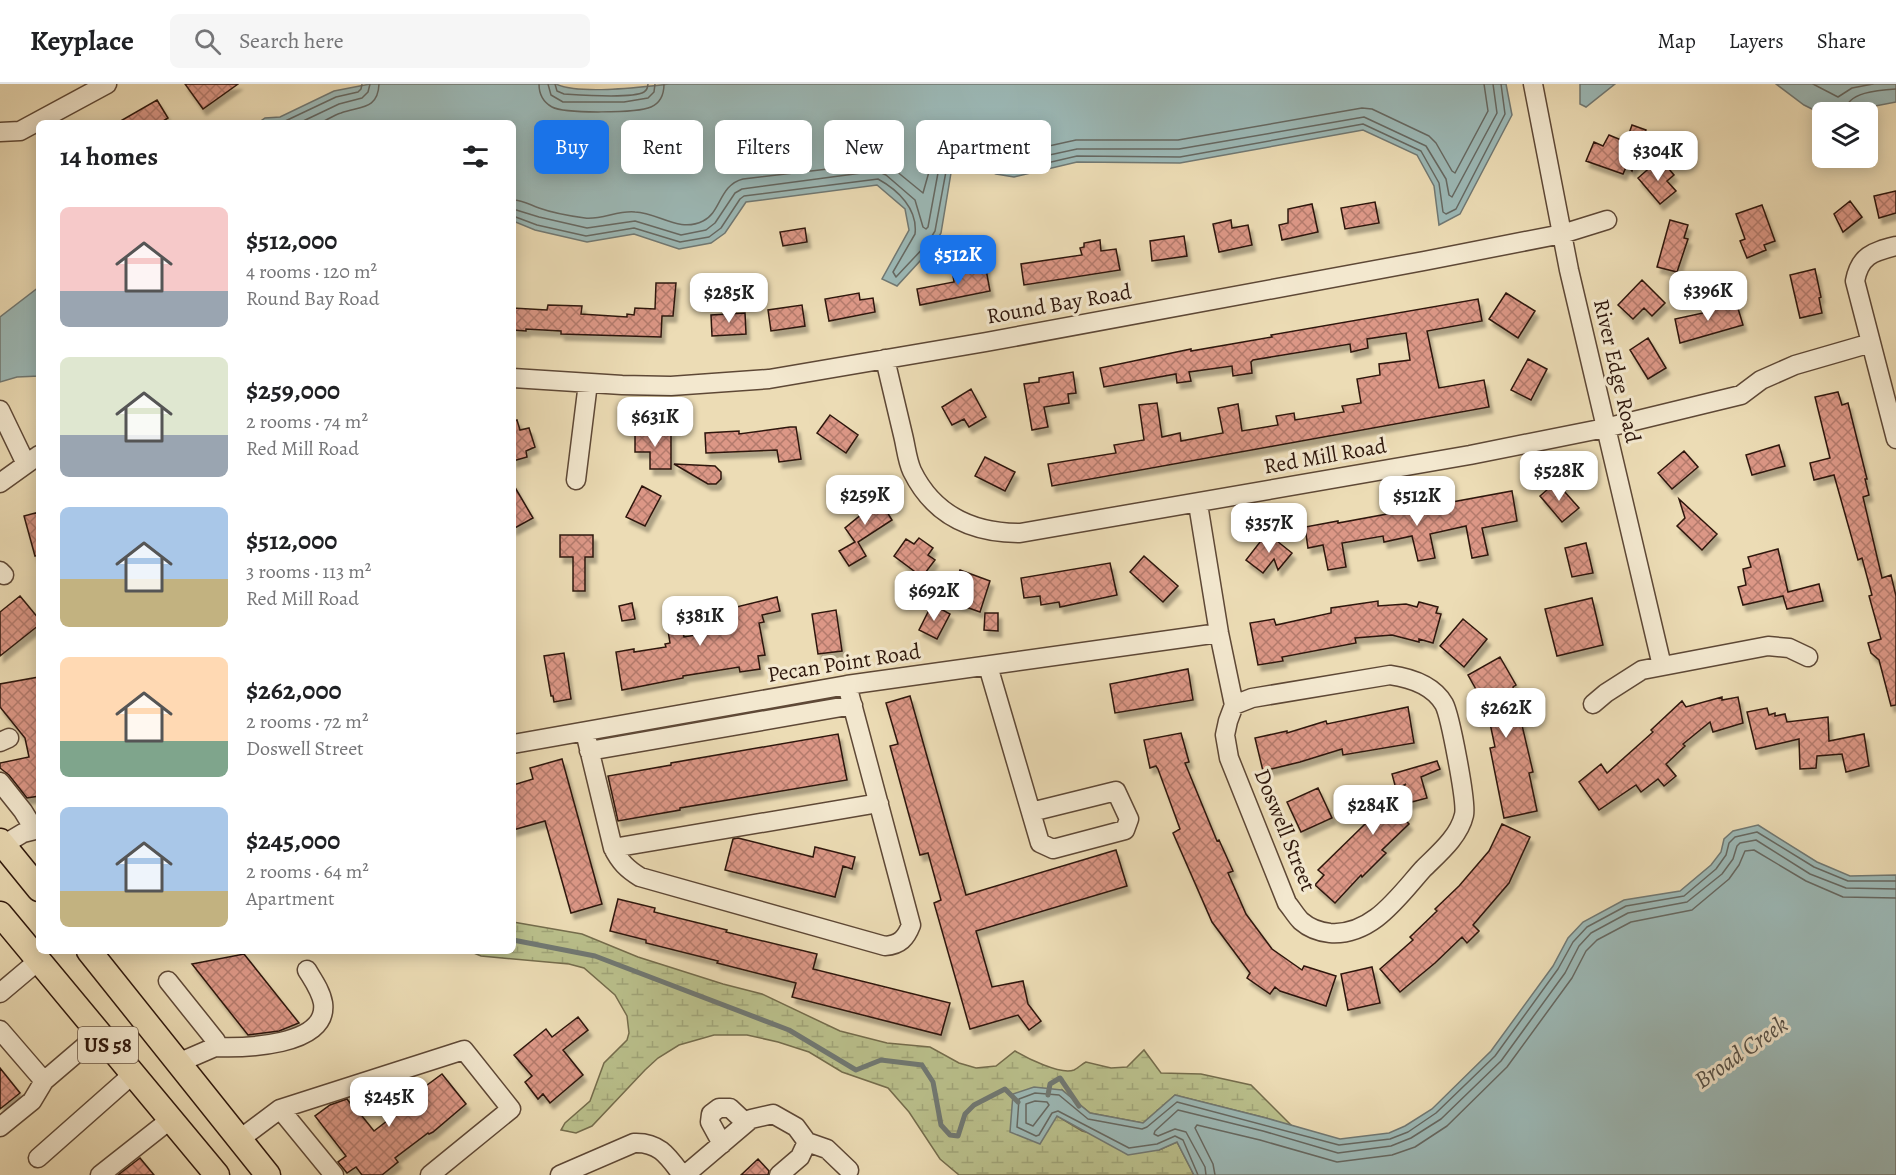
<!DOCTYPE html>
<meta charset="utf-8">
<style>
:root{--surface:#fff;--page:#f6f6f6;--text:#202124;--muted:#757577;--line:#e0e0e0;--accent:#1a73e8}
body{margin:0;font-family:Alegreya,serif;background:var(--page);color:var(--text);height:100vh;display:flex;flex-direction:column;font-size:22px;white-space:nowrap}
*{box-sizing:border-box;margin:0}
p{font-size:20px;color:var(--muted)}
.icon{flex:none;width:33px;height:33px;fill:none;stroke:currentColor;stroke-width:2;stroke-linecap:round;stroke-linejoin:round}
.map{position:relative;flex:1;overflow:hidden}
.sheet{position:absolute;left:36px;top:36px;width:480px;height:834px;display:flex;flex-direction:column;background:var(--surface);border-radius:9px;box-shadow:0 3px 15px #0003}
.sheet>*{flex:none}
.top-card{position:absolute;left:534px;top:36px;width:570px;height:54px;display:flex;gap:12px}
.controls{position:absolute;left:1812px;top:18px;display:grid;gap:12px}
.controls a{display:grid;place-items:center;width:66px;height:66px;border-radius:9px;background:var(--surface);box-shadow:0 3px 15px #0003;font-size:30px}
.price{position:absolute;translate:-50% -51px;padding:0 14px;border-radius:12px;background:#fff;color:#222;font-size:20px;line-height:39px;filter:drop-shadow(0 2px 3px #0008)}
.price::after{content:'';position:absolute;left:50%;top:36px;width:18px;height:14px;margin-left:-9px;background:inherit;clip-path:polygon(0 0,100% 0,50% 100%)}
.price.current{background:var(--accent);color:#fff}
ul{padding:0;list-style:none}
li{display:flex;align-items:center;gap:18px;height:150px;padding:0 24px}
li span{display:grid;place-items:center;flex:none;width:168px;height:120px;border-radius:9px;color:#555}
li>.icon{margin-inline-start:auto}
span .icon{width:72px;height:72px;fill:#fffc;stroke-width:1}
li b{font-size:26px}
h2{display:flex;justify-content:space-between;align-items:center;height:72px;padding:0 24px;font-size:26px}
.tag{padding:0 21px;border-radius:9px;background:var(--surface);box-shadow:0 3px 15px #0003;font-size:21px;line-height:54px}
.tag.current{background:var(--accent);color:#fff}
header{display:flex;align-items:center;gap:36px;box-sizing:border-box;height:84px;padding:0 30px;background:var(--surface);border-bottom:2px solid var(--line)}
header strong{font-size:28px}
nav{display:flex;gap:33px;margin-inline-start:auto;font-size:21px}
.search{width:420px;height:54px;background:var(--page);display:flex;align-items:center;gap:15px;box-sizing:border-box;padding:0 21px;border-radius:9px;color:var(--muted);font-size:22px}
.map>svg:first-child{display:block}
.wetland{fill:url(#wetland-marsh);stroke:#746c4c;stroke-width:1.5}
.water{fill:#9cb9b7;stroke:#707873;stroke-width:1.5}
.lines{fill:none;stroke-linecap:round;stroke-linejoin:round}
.shore{stroke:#656862;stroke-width:1.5}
.stream{stroke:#707873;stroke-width:5}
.building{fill:url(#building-cross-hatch);stroke:#2e170c;stroke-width:1.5;filter:url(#shadow)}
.minor-casing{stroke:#5e4836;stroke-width:21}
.major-casing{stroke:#2e170c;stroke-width:27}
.minor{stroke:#f3e8cf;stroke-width:18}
.major{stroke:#ecdcb5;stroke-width:24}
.labels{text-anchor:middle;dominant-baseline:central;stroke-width:6;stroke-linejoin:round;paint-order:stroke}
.shield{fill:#f3e8cf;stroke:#695646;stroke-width:1.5}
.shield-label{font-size:21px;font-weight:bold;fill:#2e170c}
.street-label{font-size:22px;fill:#2e170c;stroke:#f3e8cf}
.water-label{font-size:24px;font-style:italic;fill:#545048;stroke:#f3e8cf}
</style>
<header>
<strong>Keyplace</strong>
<div class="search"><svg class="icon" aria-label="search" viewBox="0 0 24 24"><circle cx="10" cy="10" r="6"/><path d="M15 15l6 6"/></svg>Search here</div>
<nav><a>Map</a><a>Layers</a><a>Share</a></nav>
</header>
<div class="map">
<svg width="1896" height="1091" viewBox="0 0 1896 1091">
<defs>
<pattern id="wetland-marsh" width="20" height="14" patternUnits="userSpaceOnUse" patternTransform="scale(1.5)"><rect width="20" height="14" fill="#bac08c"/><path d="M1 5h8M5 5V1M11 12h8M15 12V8" fill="none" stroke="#a0a478"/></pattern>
<pattern id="building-cross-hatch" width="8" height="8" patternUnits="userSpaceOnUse" patternTransform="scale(1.5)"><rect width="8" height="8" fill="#dc9786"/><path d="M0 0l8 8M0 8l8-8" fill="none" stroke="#b37a6c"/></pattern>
<filter id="shadow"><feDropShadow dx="3.5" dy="6" stdDeviation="1.5" flood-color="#0004"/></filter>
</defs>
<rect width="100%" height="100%" fill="#ecdcb5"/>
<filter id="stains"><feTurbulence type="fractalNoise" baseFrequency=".00333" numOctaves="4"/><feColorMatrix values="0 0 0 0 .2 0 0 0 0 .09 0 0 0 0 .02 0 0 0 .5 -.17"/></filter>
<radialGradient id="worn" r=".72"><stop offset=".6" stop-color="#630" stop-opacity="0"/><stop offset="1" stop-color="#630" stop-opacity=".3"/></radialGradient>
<path class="wetland" d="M513,838l69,12 56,23 85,27 39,10 78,37 47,12 43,4 29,16 17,5 20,-2 19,-15c12,7 45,24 59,19 4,-2 8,-6 12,-8l25,6 16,-1 17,-17 17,23 40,1 50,11 42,42 -27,-9 -91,-23 -32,28 -53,-10 -28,-23 -5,26 25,15 77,19 18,-8 17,33h-235l-19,-16 -31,-47 -21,-24 -46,-16 -33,-20 -31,-10 -31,-7h-33l-35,10 -21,13 -13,12 -53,56 -16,7 -15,-3 4,-7 25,-22 14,-38 23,-23 2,-7 -2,-17 -12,-21 -31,-27 -15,-4 -88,-8 -12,-5h44z"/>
<path class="water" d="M370,0h186c24,11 86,3 113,0h837l6,31 -52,99 -21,11 -5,-39 -17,-31 -54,-25 -183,33 -103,-1 -63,15 -18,-3 -30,-13 -14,6 -11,66 -9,15 -35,38 -15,-7 27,-49 -4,-21 -28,-24 -131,17 -21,31 -14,10 -32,6 -45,-15 -47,8 -52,-12 -22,-9v-98h-255l7,-5 15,-1 54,-26z
M1580,0h35l-29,23 -6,-3z
M1776,0h120v18l-52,10h-22v2l-18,-9z
M39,203v89l-22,1 -17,5v-65z
M1758,741l59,37 33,14 46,-1v300h-702l-17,-33 -18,8 -31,5 -71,-39 -17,28 -30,-12 3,-38 21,-7 28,3 28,23 53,10 32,-28 91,23 74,21 49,-6 16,-7 27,-17 59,-58 62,-85 15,-28 15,-16 41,-22 56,-9 31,-26 10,-13 3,-13 9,-8z"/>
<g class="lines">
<path class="shore" d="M539,0c0,10 4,18 13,23 13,7 86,6 99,0 9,-4 13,-13 13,-23
M548,0l3,11 12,7h61l24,-4 6,-6 1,-8
M555,0l2,7 7,3c16,1 68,5 80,-2 4,-2 3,-4 4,-8
M1813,0l25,13 14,-9 21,-4
M1845,28c1,-20 34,-22 51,-23
M281,39l55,-26 22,-5 3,-3 1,-5
M299,39l40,-19 23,-6 6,-6 2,-8
M320,39c7,-3 14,-8 21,-10 19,-7 37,-3 38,-29
M513,116c10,0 17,5 26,8 14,5 31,8 46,10 16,2 34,-8 50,-6 24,1 44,21 68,9 18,-8 16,-36 40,-42l136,-16 11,3 33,27 11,-39 7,-6 20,-8h12l29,12 11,2 63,-14h102l184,-32 10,1 57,27 7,7 16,28 3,2 33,-62 -4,-27
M513,125l26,8 48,11 48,-7 46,14 25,-5 9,-7 20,-30 7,-4 135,-18 9,4 29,25 8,27 3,2 2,-2 12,-65 6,-7 20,-7 33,13 14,2 64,-14h102l185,-32 62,29 20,33 3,16 3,2 45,-84 -4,-29
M513,132l24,9 49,11 48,-8 46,14 29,-5 12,-9 19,-29 4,-3 134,-17c20,11 40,30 37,55l-22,38 3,5 31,-33 8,-13 12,-65 4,-5 15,-5 31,13 16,2 64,-15 103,1 183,-33 58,27 18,32 4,29 3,2 10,-5 49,-95 -4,-30
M1035,1017l12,1 2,3 -16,21 -7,-3v-19z
M1198,1091l-15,-35 -8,-4 -18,8 -28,4 -71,-37 -6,2 -13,22 -3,1 -19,-9 2,-28 16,-6 24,2 29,24 54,10 5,-2 30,-25 162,43 51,-6 18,-7 28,-19 59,-57 63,-87 15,-27 14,-15 39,-21 58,-10 32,-27 10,-14 3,-12 6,-6 22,-5 57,35 34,14h48
M1206,1091l-1,-8 -19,-35 -11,-3 -17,7 -4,-2 1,-3 23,-21 85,21 75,22 53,-7 20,-8 30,-19 60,-58 64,-88 14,-27 12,-13 37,-20 59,-11 35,-28 11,-15 4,-13 3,-3 16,-3 54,34 36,14 50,1
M1215,1091l-2,-11 -18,-36 2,-3 63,15 77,22 55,-7 23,-8 32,-21 60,-59 65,-89 14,-27 11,-11 34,-18 61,-12 37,-31 10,-14 6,-14 9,-1 52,31 37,16 53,1"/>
<path class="stream" d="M513,856l82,16 194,74 67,40 25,-10 41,5 11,17 8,43 9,10 8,1 7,-22 9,-9 31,-16 13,13
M1048,1011l2,-11 10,-6 19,28"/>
</g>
<path class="building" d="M185,0h53l-35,25z
M157,16l11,18 -8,5h-43z
M1632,41l14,5 -14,41 -5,-6 -4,9 -37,-13 8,-19 9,4 6,-11 17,7z
M1663,78l11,13 -7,6 9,10 -16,13 -22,-26 16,-14 3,3z
M1896,107v22l-17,5 -5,-22z
M1850,117l12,16 -19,15 -9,-18z
M1375,118l4,21 -34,6 -4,-21z
M1312,120l6,28 -36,8 -3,-15 9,-2v-14z
M1762,121l13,36 -11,4 2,5 -19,8 -7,-17 5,-2 -9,-25z
M1231,136l1,8 16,-3 4,20 -33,7 -6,-28z
M1670,136l18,5 -4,13 4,1 -11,33 -20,-5z
M805,144l2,14 -24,4 -3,-14z
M1184,152l3,20 -35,5 -2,-20z
M1100,156l1,11 15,-2 4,21 -96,15 -3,-21 61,-9 -2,-7 4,-1v-4z
M985,180l5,27 -70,14 -3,-16 37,-7 -1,-6 7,-1 -1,-6z
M1815,185l6,28 -2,1 3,15 -22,5 -10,-43z
M1642,196l23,23 -13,13 -8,-8 -11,11 -15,-14z
M656,199h20l-3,33h-11l-1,21 -100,-3v-3l-35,-2v2l-13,-1v-22l34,2 1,-5 34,1 -1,8 46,3v-3l7,1 1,-7 20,1z
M859,209l1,7 13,-2 2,14 -46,9 -4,-22z
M1506,209l29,18 -17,27 -29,-19z
M1478,215l4,22 -55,10 12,57 45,-8 5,27 -437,79 -4,-22 68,-11 -2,-8 30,-5 -5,-35 18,-2 5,34 18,-4 1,8 42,-8 -5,-25 20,-4 4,27 36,-6 -2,-9 18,-3 1,7 49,-8 -2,-6 19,-3 -4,-24 23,-4 -1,-11 31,-4 -4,-27 -39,6 1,9 -17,4 -1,-8 -97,16 -2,2 1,11 -19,3 -1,-10 -43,6 2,9 -14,2 -1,-9 -72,13 -4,-19 91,-19v2l81,-14 -1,-2z
M1720,216l2,9 15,-4 6,20 -63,18 -5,-24 28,-6 -2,-7z
M802,221l3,21 -34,5 -3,-21z
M745,229l1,21 -34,2 -1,-21z
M1648,254l18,30 -18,11 -18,-29z
M1528,275l19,10 -16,31 -20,-10z
M1073,288l3,21 -8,1 1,9 -25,4 4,20 -16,3 -8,-46 15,-2v-4z
M971,305l15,28 -17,10 -5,-8 -12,6 -10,-18z
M1838,308l4,13 6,-2 19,76h-2l4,16 -6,2 19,81 9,-3 5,21v109l-5,1 -12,-46 -8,-7 -3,-10 13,-4 -12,-43 3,-1 -10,-37 -4,2 -24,-85 -20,5 -4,-17 20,-5 -15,-61z
M830,331l28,20 -12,18 -29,-20z
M517,336l3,10 9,-2 6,19 -9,4 1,6 -14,4v-40z
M790,343h6l5,32 -22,3 -2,-12 -71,3 -1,-20 34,-2v3z
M635,347h36v38h-21v-17h-15z
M1779,361l6,21 -33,9 -6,-20z
M1684,367l14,16 -26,22 -14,-16z
M985,373l30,15 -10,19 -30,-15z
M674,380l41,2 6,6v7l-5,5h-8z
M1556,398l23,26 -17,14 -22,-26z
M513,400l20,34 -20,11z
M642,402l19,10 -16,30 -19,-9z
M874,407l18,29 -34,22 8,14 -17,10 -10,-15 16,-9 -10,-14 18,-15 -7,-10z
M1512,407l5,30 -35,7 6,27 -16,3 -6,-32 -36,8 5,24 -17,3 -6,-25 -28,6 -1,-6 -41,7 4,24 -18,3 -5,-25 -15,3 -3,-21 33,-6v2z
M1679,415l38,35 -15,16 -25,-24 8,-8z
M39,428v43l-4,1 -11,-40z
M1267,449l25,20 -14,17 -4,-11 -11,14 -17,-13z
M560,451h33v22h-8v34h-12v-34h-13z
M919,454l14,10 -5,7 7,5 -13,17 -28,-21 12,-17 8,5z
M1586,459l7,30 -21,4 -7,-29z
M1778,465l10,43 31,-8 4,17 -36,8 -4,-13 -40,9 -5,-18 8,-2 -3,-16 8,-2 -3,-10z
M1144,472l34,30 -15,16 -33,-30z
M1110,479l7,32 -57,12 -1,-5 -18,3 -1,-9 -16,2 -3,-20z
M960,486l30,11 -10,31 -31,-11z
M20,512l19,23v6l-39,31v-44z
M777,513l3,14 -18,4 2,7 -5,1 6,32 -7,1 2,13 -20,3 -1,-5 -56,9v2l-61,12 -6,-38 18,-3v3l32,-5 -1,-3 5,-1 -6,-36 14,-2 6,32 31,-5 -3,-19z
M1592,514l11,47 -46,11 -12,-47z
M1378,517v5l28,-2 11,3 2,-5 19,5 -2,6 5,1 -8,29 -14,-4v3l-27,-7 -37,3 1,5 -74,14 1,4 -25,4 -8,-42 24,-4 2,6 55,-12v-5z
M632,519l3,16 -13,2 -3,-15z
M932,520l18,10 -13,25 -18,-9z
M836,526l6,41 -24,3 -6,-40z
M985,529h13v18l-14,-1z
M1463,535l24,20 -23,28 -24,-21z
M564,569l7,46 -17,3 -1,-6h-2l-7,-40z
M1500,573l16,28 -3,2 20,85 -4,1 8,38 -33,7 -14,-70 5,-1 -8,-38 -19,-34z
M1188,585l5,31 -78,13 -5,-29z
M39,593v119l-12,2 -18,-23 -9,-7v-5l29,-6 -4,-19 -25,-31v-23z
M910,612l56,199 150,-45 11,36 -151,45 16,56 31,-6 5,23 13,17 -12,9 -11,-15 -48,14 -36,-126 7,-3 -13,-47 -8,2 -30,-109 8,-2 -12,-41z
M1722,613v3l16,-3 5,26 -30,9 -3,-10 -27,22 2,2 -19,18 10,12 -12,10 -6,-7 -17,13 -5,-7 -37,25 -20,-28 22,-18 6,9 46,-41 -2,-2 31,-29 4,6z
M1408,623l6,36 -71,12 -1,-6 -42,13 -37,9 -8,-33 32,-7v2l39,-12 1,3z
M1767,624l2,7 6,-2v3l10,-2 2,8 41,-5 1,24 35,-7 5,32 -23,6 -4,-18 -25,2 -1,12 -16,1 -1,-30 -43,10 -9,-37z
M1181,649l8,29 -4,1 32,78 2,-1 14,31 -5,2 18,41 26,35 30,21 2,-4 32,10 -10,30 -46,-15 -5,-4 -5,7 -23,-16 3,-5 -38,-51 -39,-89 7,-4 -22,-60 -2,-3 -6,2 -6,-28z
M838,650l9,46 -167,28v2l-62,11 -10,-45 63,-11v-2z
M562,675l40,145 -31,9 -26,-92 -32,9v-45l20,-6 -3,-11z
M1437,677l3,8 -19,8 6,21 -34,9 16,17 -27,26 4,3 -24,24 -1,-2 -26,28 -20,-18 9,-10 -6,-5 88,-86 -10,5 -4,-15z
M1318,704l14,30 -31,14 -14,-30z
M1502,740l28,13 -21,46 -36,42 6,6 -12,12 -5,-6 -27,26 -35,29 -20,-23 33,-29 -3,-3 27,-26 -2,-2 24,-23 30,-35z
M738,754l75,19 2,-10 40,10 -3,12 -9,-3 -8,31 -110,-27 8,-31z
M618,815l37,9 -1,4 73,18 -1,2 91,22 -4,15 137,34 -9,32 -149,-38 4,-14 -79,-20 1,-2 -72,-18v-3l-36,-9z
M244,870l55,69 -20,8 -31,4 -56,-71z
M1372,883l8,36 -32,7 -7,-36z
M578,933l10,13 -25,20 20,25 -33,28 -7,-9 -5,5 -13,-17 7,-6 -18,-21 32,-26 6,8z
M0,984l20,25 -20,16z
M442,990l24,30 -33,28 -4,2 -1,-1 -33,25 3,4 -16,13h-20l-6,-8 -9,6 -9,-11 8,-6 -31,-40 15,-11 17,-6 6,8 1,-1 20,25 32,-25 1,-6z
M140,1074l14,17h-36z
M758,1075l11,12 -1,4h-27z"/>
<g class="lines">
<defs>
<path id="minor" d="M1533,0l36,186 93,396
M0,48l20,-1 87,-47
M1896,162c-23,6 -36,9 -41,35l41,158
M885,275c6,26 12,51 18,76 3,12 4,25 9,36 22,45 61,62 108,62l450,-78 135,-27 136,-33 20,-15 34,-15 76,-22
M513,294l109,7 49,1 98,-7 217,-37 438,-81 138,-27 45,-14
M0,326l26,54
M576,396l12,-97
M0,399l39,-28
M1198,420l21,129 15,72 -6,16 -3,14 4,23 58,145c5,6 9,13 14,18 8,7 19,11 29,12 42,3 68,-36 93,-64 15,-15 36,-32 41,-54 3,-12 -14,-100 -20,-111 -11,-19 -33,-26 -54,-29l-138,23 -18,7
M0,487l4,4
M988,582l52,177 13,6 72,-19 4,-11 -13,-28 -85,21
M1593,620l13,-11 36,-23 126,-24 21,2 19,9
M585,648l28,116c7,14 14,21 27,29l245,69c15,-1 21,-8 26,-21l-64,-240
M0,658l9,-4
M513,660l334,-59 372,-52
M589,667l264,-46
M0,698l23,29 11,18
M3,761l20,-12 16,-4
M613,764l266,-45
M168,897l48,60 -1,6 -37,16
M0,909l38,-32
M0,946l44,51 55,-47
M215,963c27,1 114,0 108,-44 -2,-12 -10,-23 -16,-33
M280,1025l54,66
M0,1043l32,-26 12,-20
M240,1055l40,-30 184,-59 47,59 -81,66
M807,1058l20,7 22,21
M722,1060l-12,-22 1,-8 8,-6h11l16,15
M38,1074l95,-84
M100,1091l71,-56
M560,1091l74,-32c25,-1 34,13 48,32
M685,1091l66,-56 22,-5 23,13 11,15 -7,15 -21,18"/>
<path id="major" d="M0,757l39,48
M0,830l217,261
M89,867l179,224"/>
</defs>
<use href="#minor" class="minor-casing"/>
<use href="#major" class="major-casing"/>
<use href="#minor" class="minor"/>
<use href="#major" class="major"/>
</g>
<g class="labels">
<rect class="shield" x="78" y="943" width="60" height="36" rx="4.5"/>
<g class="shield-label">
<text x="108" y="961">US 58</text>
</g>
<g class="street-label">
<text transform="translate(1059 220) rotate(-10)">Round Bay Road</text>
<text transform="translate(1617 287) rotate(77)">River Edge Road</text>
<text transform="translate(1325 372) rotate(-10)">Red Mill Road</text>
<text transform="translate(844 579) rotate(-9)">Pecan Point Road</text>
<text transform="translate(1285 746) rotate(68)">Doswell Street</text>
</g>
<g class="water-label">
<text transform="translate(1741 968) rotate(-35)">Broad Creek</text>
</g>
</g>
<rect width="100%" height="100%" filter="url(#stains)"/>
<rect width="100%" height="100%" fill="url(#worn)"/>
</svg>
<div class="controls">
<a><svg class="icon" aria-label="layers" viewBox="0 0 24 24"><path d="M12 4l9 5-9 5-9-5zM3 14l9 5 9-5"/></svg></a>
</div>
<b class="price" style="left:1658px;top:98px">$304K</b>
<b class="price current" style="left:958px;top:202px">$512K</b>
<b class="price" style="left:1708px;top:238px">$396K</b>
<b class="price" style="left:729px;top:240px">$285K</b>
<b class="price" style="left:655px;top:364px">$631K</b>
<b class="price" style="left:1559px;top:418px">$528K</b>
<b class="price" style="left:865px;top:442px">$259K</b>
<b class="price" style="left:1417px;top:443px">$512K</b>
<b class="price" style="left:1269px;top:470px">$357K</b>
<b class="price" style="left:934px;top:538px">$692K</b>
<b class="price" style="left:700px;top:563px">$381K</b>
<b class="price" style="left:1506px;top:655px">$262K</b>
<b class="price" style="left:1373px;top:752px">$284K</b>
<b class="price" style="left:389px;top:1044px">$245K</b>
<div class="top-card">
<a class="tag current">Buy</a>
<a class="tag">Rent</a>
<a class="tag">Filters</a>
<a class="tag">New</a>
<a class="tag">Apartment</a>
</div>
<section class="sheet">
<h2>14 homes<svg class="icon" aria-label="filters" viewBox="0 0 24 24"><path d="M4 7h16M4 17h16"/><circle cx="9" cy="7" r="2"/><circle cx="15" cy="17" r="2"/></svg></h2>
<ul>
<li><span style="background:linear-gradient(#f6c9c9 70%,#9aa5b1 0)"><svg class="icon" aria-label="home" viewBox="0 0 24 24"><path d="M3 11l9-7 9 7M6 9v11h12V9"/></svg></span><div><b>$512,000</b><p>4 rooms · 120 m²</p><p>Round Bay Road</p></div></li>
<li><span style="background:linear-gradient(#dfe7d0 65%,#9aa5b1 0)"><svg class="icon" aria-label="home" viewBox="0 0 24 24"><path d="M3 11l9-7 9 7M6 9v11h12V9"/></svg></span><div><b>$259,000</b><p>2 rooms · 74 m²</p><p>Red Mill Road</p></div></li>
<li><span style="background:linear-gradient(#a9c7e8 60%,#c2b280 0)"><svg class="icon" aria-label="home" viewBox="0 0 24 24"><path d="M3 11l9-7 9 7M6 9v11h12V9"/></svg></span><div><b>$512,000</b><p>3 rooms · 113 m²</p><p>Red Mill Road</p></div></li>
<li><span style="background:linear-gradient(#ffd9b3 70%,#7fa58c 0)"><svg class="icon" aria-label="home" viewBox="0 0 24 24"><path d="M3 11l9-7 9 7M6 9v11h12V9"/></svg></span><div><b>$262,000</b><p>2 rooms · 72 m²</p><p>Doswell Street</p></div></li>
<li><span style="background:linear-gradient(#a9c7e8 70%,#c2b280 0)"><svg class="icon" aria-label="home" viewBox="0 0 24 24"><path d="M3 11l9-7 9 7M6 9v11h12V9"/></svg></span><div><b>$245,000</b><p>2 rooms · 64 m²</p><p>Apartment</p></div></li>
</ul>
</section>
</div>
